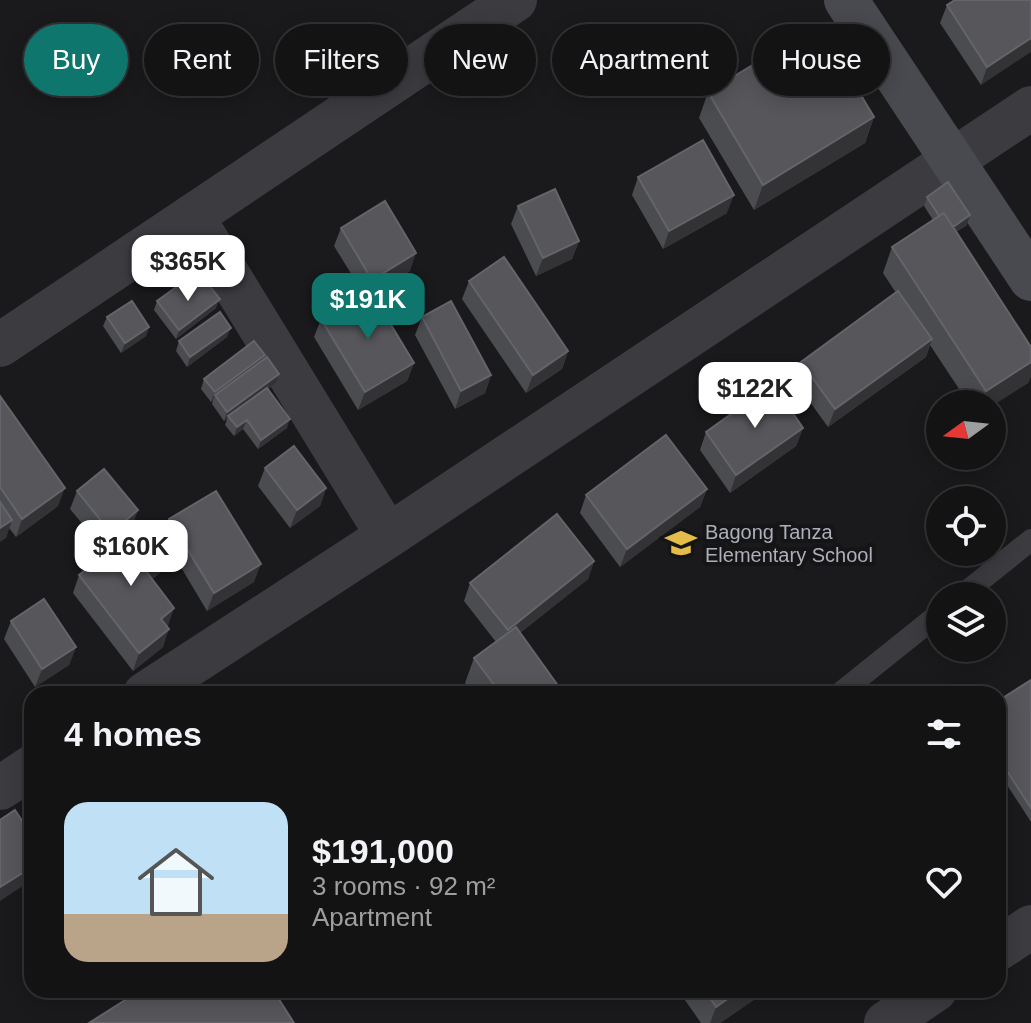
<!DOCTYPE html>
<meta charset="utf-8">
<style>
:root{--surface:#141314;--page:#1d1c1d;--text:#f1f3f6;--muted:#9d9ea0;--line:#333234;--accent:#0f766e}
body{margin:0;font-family:Arial,sans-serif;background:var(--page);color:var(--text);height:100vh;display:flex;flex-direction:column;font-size:30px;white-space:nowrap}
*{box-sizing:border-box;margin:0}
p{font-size:26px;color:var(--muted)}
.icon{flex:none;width:44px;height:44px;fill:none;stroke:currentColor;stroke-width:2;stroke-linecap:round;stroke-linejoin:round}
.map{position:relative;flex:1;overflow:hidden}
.drawer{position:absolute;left:24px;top:686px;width:982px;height:312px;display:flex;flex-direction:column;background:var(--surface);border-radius:24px;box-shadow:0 4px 20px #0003,0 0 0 2px var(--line)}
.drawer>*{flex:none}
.guide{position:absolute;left:24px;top:24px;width:984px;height:72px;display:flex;gap:16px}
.needle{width:52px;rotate:255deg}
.tools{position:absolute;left:926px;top:390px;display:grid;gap:16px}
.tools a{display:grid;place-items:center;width:80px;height:80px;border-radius:50%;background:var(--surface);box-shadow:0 4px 20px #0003,0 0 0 2px var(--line);font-size:40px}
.price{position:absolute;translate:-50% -68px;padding:0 18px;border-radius:16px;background:#fff;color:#222;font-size:26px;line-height:52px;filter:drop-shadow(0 2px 4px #0008)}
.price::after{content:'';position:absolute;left:50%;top:48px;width:24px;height:18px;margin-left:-12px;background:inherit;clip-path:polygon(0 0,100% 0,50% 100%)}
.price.on{background:var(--accent);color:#fff}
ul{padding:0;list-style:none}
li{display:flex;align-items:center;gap:24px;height:200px;padding:0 40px}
li span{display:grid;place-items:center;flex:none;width:224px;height:160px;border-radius:24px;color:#555}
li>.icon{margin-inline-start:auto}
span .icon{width:96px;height:96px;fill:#fffc;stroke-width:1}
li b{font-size:34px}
h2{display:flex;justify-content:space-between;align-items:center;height:96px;padding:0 40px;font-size:34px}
.pill{padding:0 28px;border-radius:36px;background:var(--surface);box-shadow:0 4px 20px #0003,0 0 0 2px var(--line);font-size:28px;line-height:72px}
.pill.on{background:var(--accent);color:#fff}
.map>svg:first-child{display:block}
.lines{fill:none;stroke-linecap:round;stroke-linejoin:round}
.lane{stroke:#3b3b40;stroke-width:22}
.street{stroke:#3b3b40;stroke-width:44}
.secondary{stroke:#494a50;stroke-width:44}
.wall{fill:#4b4c50}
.shaded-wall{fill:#333336}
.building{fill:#56565b;stroke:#64646a;stroke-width:2}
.labels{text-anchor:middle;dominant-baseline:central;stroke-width:8;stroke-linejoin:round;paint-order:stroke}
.poi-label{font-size:20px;fill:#adb0ba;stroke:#151416;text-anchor:start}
</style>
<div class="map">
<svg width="1031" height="1023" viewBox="0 0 1031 1023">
<rect width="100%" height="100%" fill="#1a191b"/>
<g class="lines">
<path class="lane" d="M961,596l70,-56
M839,694l101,-81"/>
<path class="street" d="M192,216l196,320
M0,345l515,-345
M145,694l243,-158 643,-428
M0,788l32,-21
M998,949l33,-22
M886,1023l49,-33"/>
<path class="secondary" d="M846,0l185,279"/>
</g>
<path class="wall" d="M1031,0l-50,85 -41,-62 7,-18z
M708,92l166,25 -9,26 -111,67 -55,-92z
M638,177l89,36 -64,36 -31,-54z
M927,197l40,28 -11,7 75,115v29l-3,7 -36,21h-23l-39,-59 -4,12 -98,70 -34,-47 7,-18 95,-69 -13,-20 9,-26 41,-27 -9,-14z
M518,206l61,35 -7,18 -36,17 -25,-52z
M341,228l69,43 -38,23 42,69 -7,18 -49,29 -44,-73 7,-18 42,-26 -29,-47z
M469,281l99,70 -6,18 -36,24 -64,-94z
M157,301l59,7 -40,31 -22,-29z
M107,317l42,10 -3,9 -25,17 -18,-27z
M422,317l69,58 -6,18 -30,16 -40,-74z
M227,337l-40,30 -11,-16 3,-10z
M265,355l-2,5 16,14 -3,9 -8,6 19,39 -29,21 -15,-20 -9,7 -9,-11 2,-6 -3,2 -12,-17 1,-4 -2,2 -10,-13 3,-10z
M0,396l58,110 -42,31 -7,-9 -3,10 -6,-10z
M803,428l-7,18 -66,47 -30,-43 6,-18z
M265,468l61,20 -6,18 -30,22 -32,-42z
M707,489l-7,18 -80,60 -40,-54 6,-18z
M77,491l61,19 -7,18 -26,23 -35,-42z
M169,519l85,63 -47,29 -44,-74z
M594,561l-6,18 -68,54 43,61h-90l-8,-11 9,-25 22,-16 -32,-41 6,-18z
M160,573l-8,6 16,47 -5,21 -30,24 -60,-78 6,-18z
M11,621l65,26 -7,18 -34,22 -31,-48z
M1031,680v142l-33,-51v-70z
M678,990h84l-1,5 -41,28h-19z
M780,990h22l-15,10z"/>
<path class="shaded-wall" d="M1031,38v14l-50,33 6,-18z
M874,117l-9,26 -111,67 9,-25z
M734,195l-7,18 -64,36 6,-18z
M970,215l-3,10 -22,14 3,-9z
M579,241l-7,18 -36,17 7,-18z
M416,253l-6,18 -44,27 6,-18z
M220,299l-4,9 -40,31 3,-9z
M149,327l-3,9 -25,17 4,-10z
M231,328l-4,9 -40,30 3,-10z
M932,339l-6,18 -98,70 7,-18z
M568,351l-6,18 -36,24 7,-18z
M265,355l-4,9 -46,31 -2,5 -2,2 4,-10z
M1031,362v14l-3,7 -36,23v-2h-10l4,-13z
M414,363l-7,18 -49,29 7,-18z
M279,374l-3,9 -47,34 -1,-1 -1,3 -3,2 3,-9z
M491,375l-6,18 -30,16 6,-18z
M290,419l-3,9 -29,21 3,-9z
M247,420l-4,9 -9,7 3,-9z
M803,428l-7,18 -66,47 6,-18z
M65,488l-7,18 -42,31 6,-18z
M326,488l-6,18 -30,22 7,-18z
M707,489l-7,18 -80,60 7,-18z
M138,510l-7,18 -26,23 6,-18z
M12,520l-6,18 -6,4v-14z
M167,555l-7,18 -20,16 6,-18z
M594,561l-6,18 -87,69 7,-18z
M261,564l-7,18 -47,29 7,-18z
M174,608l-6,18 -14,11 7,-18z
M169,629l-6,18 -30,24 6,-18z
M76,647l-7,18 -34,22 7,-18z
M32,867v13l-32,21v-14z
M740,990h22l-1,5 -41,28h-10l6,-16z
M791,990h11l-15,10z"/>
<path class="building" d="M955,0h76v38l-44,29 -40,-62z
M819,25l55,92 -111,68 -55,-93z
M703,140l31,55 -65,36 -31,-54z
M948,182l22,33 -17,12 -9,-14 -5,3 -12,-19z
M555,189l24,52 -36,17 -25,-52z
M385,201l31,52 -44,27 -31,-52z
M944,213l87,134v15l-45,29 -94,-144z
M504,257l64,94 -35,24 -64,-94z
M204,279l16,20 -41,31 -22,-29 22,-16 7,8z
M370,290l44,73 -49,29 -44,-73z
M898,291l34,48 -97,70 -34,-47z
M132,301l17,26 -24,16 -18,-26z
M451,301l40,74 -30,16 -39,-74z
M220,312l11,16 -41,29 -11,-16z
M254,341l11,14 -50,37 -11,-13z
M267,357l12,17 -52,38 -12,-17z
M773,384l30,44 -67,47 -30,-43z
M267,388l23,31 -29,21 -14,-20 -10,7 -9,-11z
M0,396l65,92 -43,31 -22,-32z
M666,435l41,54 -80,60 -41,-54z
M294,446l32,42 -29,22 -32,-42z
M104,469l34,41 -27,23 -34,-42z
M216,491l45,73 -47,29 -45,-74z
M0,502l12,18 -12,8z
M557,514l37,47 -86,69 -38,-47z
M143,525l24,30 -21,16 28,37 -13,11 8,10 -30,24 -60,-78z
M44,599l32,48 -34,22 -31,-48z
M516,627l48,67h-63l-27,-36z
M1031,680v128l-33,-51v-56z
M15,810l17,26v31l-32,20v-67z
M141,990h132l21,33h-205z
M705,990h35l-24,17z"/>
<defs>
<symbol id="school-bare" viewBox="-9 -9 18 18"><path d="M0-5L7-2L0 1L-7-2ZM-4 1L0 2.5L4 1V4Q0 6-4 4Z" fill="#e4bc49" stroke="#151416" stroke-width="2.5" paint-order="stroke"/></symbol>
</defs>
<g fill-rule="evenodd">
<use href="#school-bare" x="659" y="521" width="44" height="44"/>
</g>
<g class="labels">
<g class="poi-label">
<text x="705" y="532">Bagong Tanza<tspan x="705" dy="23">Elementary School</tspan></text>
</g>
</g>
</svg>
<div class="tools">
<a><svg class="needle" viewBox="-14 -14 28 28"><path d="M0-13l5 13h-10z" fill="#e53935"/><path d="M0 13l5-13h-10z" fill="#9d9ea0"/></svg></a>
<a><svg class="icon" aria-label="locate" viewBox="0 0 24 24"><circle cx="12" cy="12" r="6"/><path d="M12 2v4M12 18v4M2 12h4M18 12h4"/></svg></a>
<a><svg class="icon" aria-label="layers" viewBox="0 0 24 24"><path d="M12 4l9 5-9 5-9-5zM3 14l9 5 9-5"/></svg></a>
</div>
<b class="price" style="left:188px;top:303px">$365K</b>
<b class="price on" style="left:368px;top:341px">$191K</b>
<b class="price" style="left:755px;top:430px">$122K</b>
<b class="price" style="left:131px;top:588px">$160K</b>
<div class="guide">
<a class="pill on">Buy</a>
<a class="pill">Rent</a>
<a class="pill">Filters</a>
<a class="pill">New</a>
<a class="pill">Apartment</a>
<a class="pill">House</a>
</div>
<section class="drawer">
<h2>4 homes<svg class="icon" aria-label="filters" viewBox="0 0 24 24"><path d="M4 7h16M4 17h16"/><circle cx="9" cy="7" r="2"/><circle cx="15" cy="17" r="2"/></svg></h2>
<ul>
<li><span style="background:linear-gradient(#bfe0f5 70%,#b9a48a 0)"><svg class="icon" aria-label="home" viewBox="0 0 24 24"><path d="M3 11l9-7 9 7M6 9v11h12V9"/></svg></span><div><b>$191,000</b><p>3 rooms · 92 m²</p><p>Apartment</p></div><svg class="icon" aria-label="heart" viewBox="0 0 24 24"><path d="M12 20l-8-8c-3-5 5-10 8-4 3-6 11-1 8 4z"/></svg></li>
</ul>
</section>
</div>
